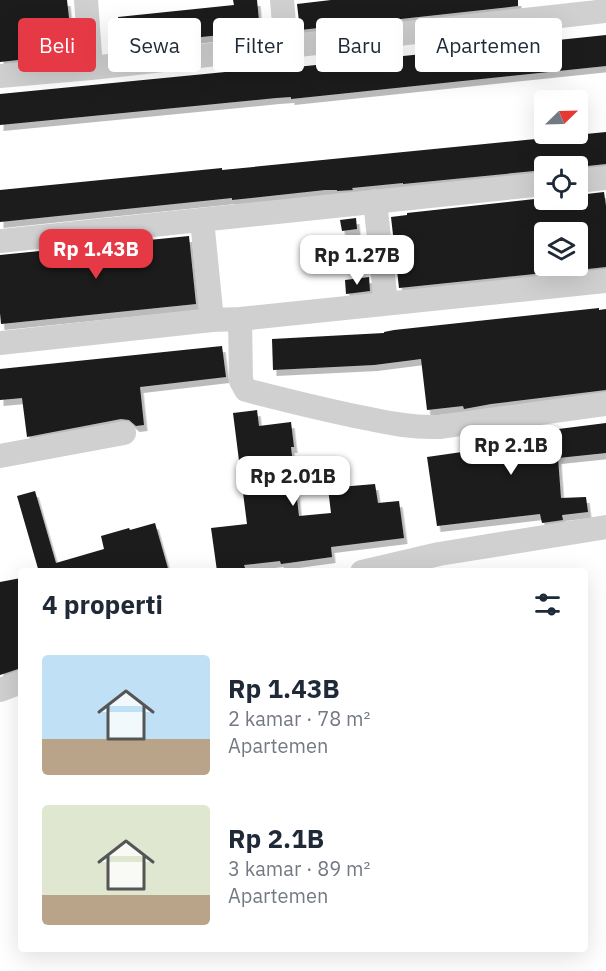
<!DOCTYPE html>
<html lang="id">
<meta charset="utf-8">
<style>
:root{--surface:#fff;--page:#f2f2f3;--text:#1f2937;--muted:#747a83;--accent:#e63946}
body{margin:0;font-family:"IBM Plex Sans",sans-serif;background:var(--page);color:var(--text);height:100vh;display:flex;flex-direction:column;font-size:22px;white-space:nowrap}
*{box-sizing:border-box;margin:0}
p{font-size:20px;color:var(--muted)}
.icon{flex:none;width:33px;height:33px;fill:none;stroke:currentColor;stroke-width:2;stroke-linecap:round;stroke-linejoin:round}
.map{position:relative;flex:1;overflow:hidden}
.sheet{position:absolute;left:18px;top:568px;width:570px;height:384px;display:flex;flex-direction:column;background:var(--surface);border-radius:6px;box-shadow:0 6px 24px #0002}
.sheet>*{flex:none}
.top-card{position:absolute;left:18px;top:18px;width:570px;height:54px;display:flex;gap:12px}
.needle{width:39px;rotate:67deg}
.tools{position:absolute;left:534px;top:90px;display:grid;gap:12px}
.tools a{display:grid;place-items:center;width:54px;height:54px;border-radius:6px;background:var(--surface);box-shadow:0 6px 24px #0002;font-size:30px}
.price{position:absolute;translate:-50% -51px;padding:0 14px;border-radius:12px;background:#fff;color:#222;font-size:20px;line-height:39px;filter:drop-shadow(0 2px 3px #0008)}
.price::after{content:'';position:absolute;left:50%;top:36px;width:18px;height:14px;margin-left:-9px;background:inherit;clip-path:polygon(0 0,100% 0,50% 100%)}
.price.current{background:var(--accent);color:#fff}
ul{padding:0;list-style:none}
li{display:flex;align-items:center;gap:18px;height:150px;padding:0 24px}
li span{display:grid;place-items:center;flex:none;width:168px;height:120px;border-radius:6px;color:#555}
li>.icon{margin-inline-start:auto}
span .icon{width:72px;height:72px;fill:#fffc;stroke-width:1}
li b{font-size:26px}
h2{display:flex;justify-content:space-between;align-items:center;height:72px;padding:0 24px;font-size:26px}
.tag{padding:0 21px;border-radius:6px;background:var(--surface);box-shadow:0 6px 24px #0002;font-size:21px;line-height:54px}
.tag.current{background:var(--accent);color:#fff}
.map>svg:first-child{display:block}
.building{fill:#1a1a1a;filter:url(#shadow)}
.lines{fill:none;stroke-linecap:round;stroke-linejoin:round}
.minor{stroke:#d0d0d0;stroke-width:24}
</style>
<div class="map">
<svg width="606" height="971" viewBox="0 0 606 971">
<defs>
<filter id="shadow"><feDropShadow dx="3.5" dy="6" stdDeviation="0" flood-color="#0004"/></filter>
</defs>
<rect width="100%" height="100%" fill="#fff"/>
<path class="building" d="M0,0h67l6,54 -73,8z
M233,0h24l3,31 -139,14 -3,-28 116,-12z
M331,0h187v6l-218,24 -3,-26z
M606,35v31l-315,33v-2l-15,1 -276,27v-31l286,-28 1,2z
M606,132v32l-28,3 -34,-1v4l-141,14v-1l-51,5 1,2 -16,1v-1h-12l-93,10v-2l-232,24v-32l222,-22v2z
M604,192l2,14v61l-28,3v-42h-18l-16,2v43l-145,15 -8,-71 16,-2v-2l137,-15v2h34v-5z
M356,218l1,11 -15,2 -2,-11z
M189,236l7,68 -195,20 -1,-11v-58z
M369,277l1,14 -24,3 -1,-14z
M599,308v2l7,-1v81l-115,14 -27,5 -1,-3 -36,4 -6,-51 -47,6 -101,5 -1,-31 112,-6v-1l10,-2z
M222,346l4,31 -86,10 4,38 -8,1 -7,-6 -8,-1 -94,18 -5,-39 -22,2v-31z
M257,410l2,16 32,-4 3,25h-3l8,69 32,-3 -3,-25 47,-4 3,19 21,-2 5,37 -73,9 1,10 -51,7 -1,-3 -36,4 1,3 -28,3 -6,-43 36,-4 -14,-111z
M606,423v30l-48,5 3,40 25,-1 2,15 -26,3 1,5 -21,3 -2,-9 -103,12 -10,-69 42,-6 -1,-14 27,-3v3z
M35,491l21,72 48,-14 -3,-13 28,-8 1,2 25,-7 14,49h-130l-22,-76z
M21,578v90l-21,7v-93z"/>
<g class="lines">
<path class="minor" d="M86,0l5,68
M282,0l4,47
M0,76l91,-8 515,-57
M578,181l28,-3
M375,201l11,102
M202,220l10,100
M0,241l544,-57
M240,319l1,62 5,9c39,10 79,20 119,28 24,5 48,10 74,9l167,-23
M0,343l212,-23 28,-1 366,-38
M0,456l124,-23
M362,572l77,-18 167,-27
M0,690l21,-8"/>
</g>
</svg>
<div class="tools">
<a><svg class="needle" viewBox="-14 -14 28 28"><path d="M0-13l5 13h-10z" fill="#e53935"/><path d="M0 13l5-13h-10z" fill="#747a83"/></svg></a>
<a><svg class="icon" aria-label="locate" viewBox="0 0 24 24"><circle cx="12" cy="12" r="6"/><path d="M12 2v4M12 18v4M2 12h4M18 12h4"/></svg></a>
<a><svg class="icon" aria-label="layers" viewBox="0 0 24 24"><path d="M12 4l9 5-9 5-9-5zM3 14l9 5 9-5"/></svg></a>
</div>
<b class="price current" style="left:96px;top:280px">Rp 1.43B</b>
<b class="price" style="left:357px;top:286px">Rp 1.27B</b>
<b class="price" style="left:511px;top:476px">Rp 2.1B</b>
<b class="price" style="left:293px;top:507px">Rp 2.01B</b>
<div class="top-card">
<a class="tag current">Beli</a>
<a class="tag">Sewa</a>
<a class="tag">Filter</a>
<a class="tag">Baru</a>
<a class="tag">Apartemen</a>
</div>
<section class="sheet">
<h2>4 properti<svg class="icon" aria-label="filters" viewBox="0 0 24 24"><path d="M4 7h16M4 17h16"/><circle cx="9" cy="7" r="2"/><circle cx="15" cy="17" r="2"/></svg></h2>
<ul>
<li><span style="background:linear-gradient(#bfe0f5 70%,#b9a48a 0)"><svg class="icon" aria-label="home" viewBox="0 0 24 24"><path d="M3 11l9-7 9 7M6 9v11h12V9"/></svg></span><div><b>Rp 1.43B</b><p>2 kamar · 78 m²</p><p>Apartemen</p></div></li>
<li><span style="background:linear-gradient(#dfe7d0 75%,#b9a48a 0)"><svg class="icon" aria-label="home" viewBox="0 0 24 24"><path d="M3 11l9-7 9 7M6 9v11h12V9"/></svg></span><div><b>Rp 2.1B</b><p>3 kamar · 89 m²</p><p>Apartemen</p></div></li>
</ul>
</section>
</div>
